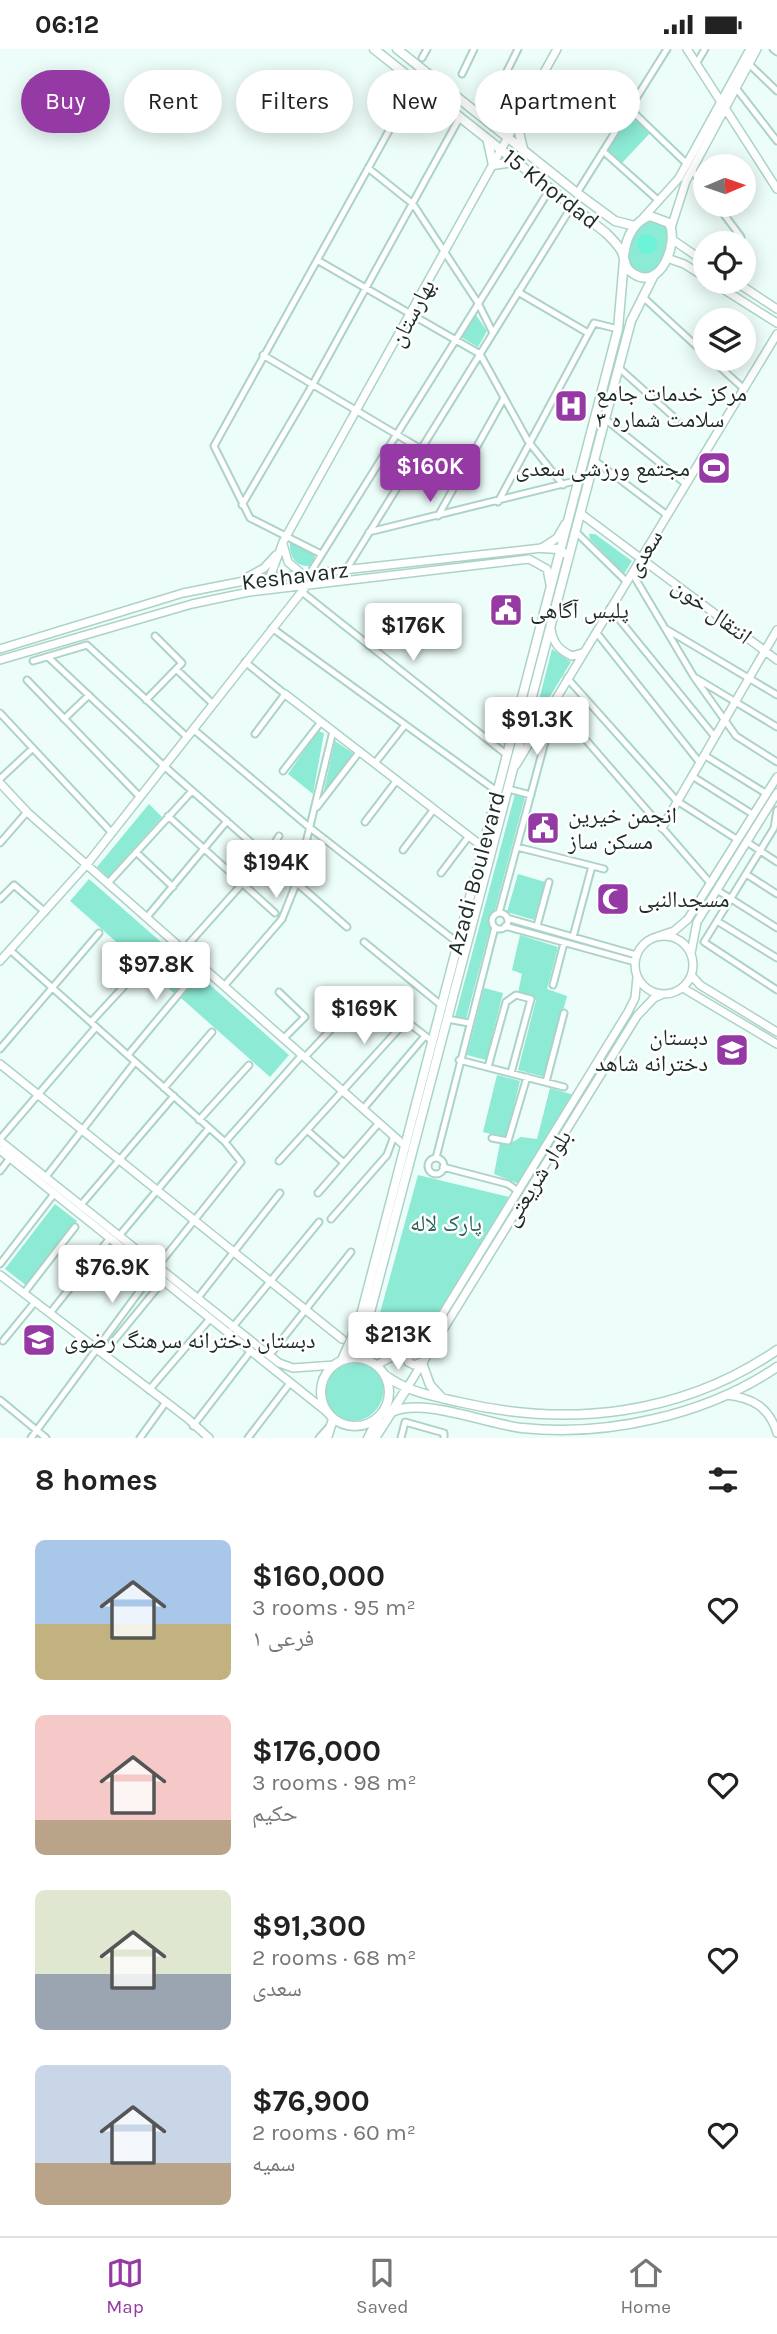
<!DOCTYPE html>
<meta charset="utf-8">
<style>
:root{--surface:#fff;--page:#f6f6f6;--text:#222;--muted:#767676;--line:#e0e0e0;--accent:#9539a4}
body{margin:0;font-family:Karla,"Noto Naskh Arabic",sans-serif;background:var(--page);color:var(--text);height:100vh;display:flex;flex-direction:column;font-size:26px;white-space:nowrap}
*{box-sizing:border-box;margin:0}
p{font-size:23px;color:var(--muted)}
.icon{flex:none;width:38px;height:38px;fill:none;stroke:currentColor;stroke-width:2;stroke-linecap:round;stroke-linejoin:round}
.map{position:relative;height:1389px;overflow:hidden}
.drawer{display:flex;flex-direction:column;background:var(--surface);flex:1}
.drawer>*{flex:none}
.banner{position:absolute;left:21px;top:21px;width:735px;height:63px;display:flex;gap:14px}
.needle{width:46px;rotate:88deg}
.tools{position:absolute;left:693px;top:105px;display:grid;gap:14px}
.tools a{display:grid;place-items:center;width:63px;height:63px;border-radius:50%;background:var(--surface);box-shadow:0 4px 18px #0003;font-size:35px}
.price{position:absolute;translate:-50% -60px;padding:0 16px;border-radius:7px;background:#fff;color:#222;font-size:23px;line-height:46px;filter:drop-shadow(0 2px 4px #0008)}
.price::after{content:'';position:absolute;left:50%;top:42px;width:21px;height:16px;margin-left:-10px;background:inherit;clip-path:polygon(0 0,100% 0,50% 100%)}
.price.on{background:var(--accent);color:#fff}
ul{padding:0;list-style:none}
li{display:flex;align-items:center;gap:21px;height:175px;padding:0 35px}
li span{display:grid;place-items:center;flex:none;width:196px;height:140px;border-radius:10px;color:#555}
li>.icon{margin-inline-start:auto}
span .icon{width:84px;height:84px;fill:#fffc;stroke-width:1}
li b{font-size:30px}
h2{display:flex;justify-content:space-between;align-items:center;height:84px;padding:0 35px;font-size:30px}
.tag{padding:0 24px;border-radius:32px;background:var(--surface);box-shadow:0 4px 18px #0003;font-size:24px;line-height:63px}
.tag.on{background:var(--accent);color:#fff}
.status{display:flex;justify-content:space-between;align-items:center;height:49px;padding:0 35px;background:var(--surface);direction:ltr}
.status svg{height:19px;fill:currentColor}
.menu{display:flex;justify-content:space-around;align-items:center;height:98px;border-top:2px solid var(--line);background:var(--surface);font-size:19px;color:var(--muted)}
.menu a{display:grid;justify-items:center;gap:4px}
.menu .on{color:var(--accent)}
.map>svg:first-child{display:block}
.green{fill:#8cead5}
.water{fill:#6df4d8}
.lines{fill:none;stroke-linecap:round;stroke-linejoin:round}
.street-casing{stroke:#abd3c8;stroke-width:9}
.secondary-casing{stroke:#abd3c8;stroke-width:10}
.primary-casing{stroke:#abd3c8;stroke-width:11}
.street{stroke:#fff;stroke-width:5}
.secondary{stroke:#fff;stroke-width:7}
.primary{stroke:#fff;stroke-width:8}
.labels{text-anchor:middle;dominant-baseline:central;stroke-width:5;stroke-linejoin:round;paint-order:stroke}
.street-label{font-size:23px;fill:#1c2c28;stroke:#fff}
.poi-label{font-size:23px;fill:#1c2c28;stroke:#fff;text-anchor:start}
.park-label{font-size:23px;fill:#2b6257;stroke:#fff}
</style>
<div class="status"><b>06:12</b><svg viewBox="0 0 49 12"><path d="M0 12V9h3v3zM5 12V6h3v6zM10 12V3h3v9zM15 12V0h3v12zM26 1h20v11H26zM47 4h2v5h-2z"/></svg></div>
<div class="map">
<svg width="777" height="1389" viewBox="0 0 777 1389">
<rect width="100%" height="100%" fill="#edfdf9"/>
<path class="green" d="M631,65l20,18 -30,32 -15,-13z
M650,169l16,5 5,20 -14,28 -15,4 -11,-6c-8,-23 0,-35 19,-51z
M476,266l11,16 -9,16 -17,-10z
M589,485h6l37,27 -8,13 -34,-35z
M290,492l26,13 -6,12c-16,1 -21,-12 -20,-25z
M552,600l19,13 -38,62z
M318,682l6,2 -11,61 -25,-20z
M335,692l18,12 -28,39 -1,-2z
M515,745l10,3 -59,222 -11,-2z
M149,755l13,13 -54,60 -11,-10z
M518,825l27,8 -11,38 -27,-8z
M89,830l104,91 -19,23 -104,-92z
M520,886l38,12 -11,42 20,7 -22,81 -27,-7 18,-70 -18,-7 4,-19 -10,-4z
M200,927l89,79 -19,22 -89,-79z
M484,939l19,5 -17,67 -19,-5z
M497,1026l23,6 -14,57 -23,-6z
M550,1039l24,7 -55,89 -25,-10 6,-31 9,1 12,-7 16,2z
M418,1126l91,22c-21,34 -81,162 -128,149l-4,-22z
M55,1155l22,17 -50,65 -22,-17z
M360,1314c48,14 14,75 -22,53 -10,-7 -13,-17 -12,-29 5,-17 17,-25 34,-24z"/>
<path class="water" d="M637 195a10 10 0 1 1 20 0a10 10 0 1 1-20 0Z"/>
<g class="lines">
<defs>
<path id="street" d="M773,0l4,3
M422,9l5,-9
M696,15l9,-15
M749,15l28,27
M462,25l12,-25
M736,39l41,53
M493,50l25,-50
M630,60l57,55
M603,102l56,50
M368,119l45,36 65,99 15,30
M692,121l13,18
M577,144l90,-144
M717,156l24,32
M317,211l163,94 48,87 35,44
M518,243l70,41
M643,248l62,57
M263,306l158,94
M711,310l33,30
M618,318l58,52
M605,370l81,65
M594,411l73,55
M498,453l96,-179 24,6
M242,456l71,-121 147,-267
M438,467l66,-118
M575,482l51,50
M369,483l210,-52
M321,505l-71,-36 -36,-72 202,-364
M346,521l226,-364
M310,524l240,-384
M632,524l62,104 42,59 41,26
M302,543l205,163
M610,559l105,129
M272,579l226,164
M666,580l111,66
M596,583l104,131
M48,608l116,109 183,161
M33,612l54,-16 100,92
M245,613l40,32 -30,40
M176,620l37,35
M567,629l110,123 61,39
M696,629l81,49
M27,631l113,117
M146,651l36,-37 -27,-27
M553,653l158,182
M0,664l112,120
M64,670l25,-24
M193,680l116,98 149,116
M704,706l63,39
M375,714l30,-38
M283,722l38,-49
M692,727l62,39
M0,730l33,-31
M508,740l23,6
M317,758l43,-56
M777,761l-3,18 -70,114 73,48
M168,767l107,97
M365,773l32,-42
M747,793l30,20
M0,794l27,-31
M517,798l87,22
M403,801l31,-41
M136,803l37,35
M441,824l28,-37
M746,825l31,20
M109,833l83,-91
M717,841l60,38
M0,850l14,-14 31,27
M499,864l47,-175 -9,-10 -12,-5
M492 872a8 8 0 1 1 16 0a8 8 0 1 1-16 0Z
M147,868l80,-96
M507,869l129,37
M717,872l60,37
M505,877l130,36
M537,877l12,-44
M573,888l19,-71
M364,893l77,63
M184,900l82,-92 13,-21
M10,901l215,192 16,20 -84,105
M225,936l57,-66 14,-35 37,-153
M553,936l11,-42
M279,943l26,25 -21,21
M447,970l22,4
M91,973l49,-53
M0,1000l99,-116
M128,1006l75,-90
M305,1008l62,-66 65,50
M459,1011l105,27
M488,1018l18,-65 10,-7 15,4 -20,74
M546,1033l18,-69
M164,1039l48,-56
M363,1060l62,-73
M199,1071l50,-55
M307,1081l37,33
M492,1089l16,3 19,-64
M0,1090l96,-112
M225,1093l77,-87
M436,1109l59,-231
M428 1117a8 8 0 1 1 16 0a8 8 0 1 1-16 0Z
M279,1112l127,-140
M443,1118l65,17 10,7
M0,1122l10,-13
M45,1129l90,-116
M318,1144l61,-70
M80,1157l94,-110
M331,1170l56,-64 7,-19
M119,1187l90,-108
M0,1215l54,-70
M24,1244l51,-66
M197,1250l83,-106
M50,1264l60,-75
M232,1279l87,-106
M3,1292l32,-39
M98,1301l10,-2 55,-67
M269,1307l82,-104
M149,1341l60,-70
M0,1351l46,38
M193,1377l57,-74
M31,1389l122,-165
M140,1389l26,-36
M248,1389l42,-55
M319,1389l9,-10
M401,1389l4,-16 39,11v5"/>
<path id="secondary" d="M687,0l34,53
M725,59l52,81
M643,169l36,-40 71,-129
M671,179l15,-47 71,-132
M673,191l32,22
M667,209l17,6 21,13
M712,233l65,41
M736,233l41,27
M580,464l197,147
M283,495l5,18 14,12
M270,528l13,-35 274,-493
M244,530l20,-11 12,-13
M551,580c2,14 8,21 21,27l10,-3
M0,600l183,-56 61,-12 298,-33 15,-10 8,-14
M0,611l192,-56 57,-12 280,-33 18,10 3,15
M285,645l198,153
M516,716l261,-431
M0,734l27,29 377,333
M662,779l115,-198
M635 916a29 29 0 1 1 58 0a29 29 0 1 1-58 0Z
M659,887l15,-5 14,-12 89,-142
M691,904l6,-31 80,-129
M0,912l88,-98 219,-278
M692,927l8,9 77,47
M683,939l94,56
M0,1015l342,275
M0,1092l279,222 14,5 42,-3
M0,1101l327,262
M0,1226l187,143 22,20
M410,1298l-2,15 6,3 10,-4
M376,1316c26,-12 49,-26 66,-50l186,-303 7,-14 2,-21
M407,1339l230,-372 17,-18 7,-3
M727,1346c26,3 42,12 50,38"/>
<path id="primary" d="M374,0l232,184c6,6 15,14 17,22 3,8 2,14 11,19 27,17 45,-32 35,-51l-19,-7c-17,6 -24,22 -26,40
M397,0l180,144 38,28 20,5
M521,65l-2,18 4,17
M491,73h17l13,-8
M488,93l5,23 21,-3
M542,499l16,1 6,4
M369,1282l11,19 23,2
M321 1343a34 34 0 1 1 68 0a34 34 0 1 1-68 0Z
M342,1311l18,-41 258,-990 6,-69
M368,1311v-40l237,-901 26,-98 23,-46
M422,1314l8,22 12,13
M385,1326c22,17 48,21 74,27 110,26 224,13 318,-52
M392,1363c31,-15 95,12 130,16 85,9 184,-13 255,-61
M327,1389l6,-19
M368,1389l10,-19
M375,1389l32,-50"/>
</defs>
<use href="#street" class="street-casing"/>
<use href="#secondary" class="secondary-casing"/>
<use href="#primary" class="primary-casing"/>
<use href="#street" class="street"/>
<use href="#secondary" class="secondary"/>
<use href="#primary" class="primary"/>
</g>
<defs>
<symbol id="hospital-square" viewBox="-11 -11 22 22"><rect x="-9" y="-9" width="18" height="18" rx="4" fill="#9539a4" stroke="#fff"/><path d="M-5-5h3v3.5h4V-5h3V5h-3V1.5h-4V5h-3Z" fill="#fff"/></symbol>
<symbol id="stadium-square" viewBox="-11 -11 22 22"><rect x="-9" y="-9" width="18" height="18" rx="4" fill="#9539a4" stroke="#fff"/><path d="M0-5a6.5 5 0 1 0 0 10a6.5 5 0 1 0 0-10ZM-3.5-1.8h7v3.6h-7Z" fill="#fff"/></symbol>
<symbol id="civic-square" viewBox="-11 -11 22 22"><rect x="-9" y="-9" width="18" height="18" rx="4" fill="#9539a4" stroke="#fff"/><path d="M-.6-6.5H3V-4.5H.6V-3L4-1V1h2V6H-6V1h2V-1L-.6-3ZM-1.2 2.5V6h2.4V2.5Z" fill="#fff"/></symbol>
<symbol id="mosque-square" viewBox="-11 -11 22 22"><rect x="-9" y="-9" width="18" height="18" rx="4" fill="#9539a4" stroke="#fff"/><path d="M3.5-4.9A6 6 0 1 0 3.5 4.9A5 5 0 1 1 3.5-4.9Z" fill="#fff"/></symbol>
<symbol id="school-square" viewBox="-11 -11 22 22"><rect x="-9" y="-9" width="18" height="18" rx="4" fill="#9539a4" stroke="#fff"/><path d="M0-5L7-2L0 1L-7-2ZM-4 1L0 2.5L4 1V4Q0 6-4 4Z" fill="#fff"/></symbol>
</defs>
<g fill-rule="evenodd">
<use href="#hospital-square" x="552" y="338" width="38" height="38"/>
<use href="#stadium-square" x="695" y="400" width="38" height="38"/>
<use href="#civic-square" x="487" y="542" width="38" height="38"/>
<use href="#civic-square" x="524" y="760" width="38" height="38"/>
<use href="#mosque-square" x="594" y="831" width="38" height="38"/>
<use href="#school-square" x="713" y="982" width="38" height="38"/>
<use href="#school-square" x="20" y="1272" width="38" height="38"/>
</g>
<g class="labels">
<g class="street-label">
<text transform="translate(551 140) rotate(38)">15 Khordad</text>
<text transform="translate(412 264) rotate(-62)">بهارستان</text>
<text transform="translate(644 504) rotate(-59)">سعدی</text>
<text transform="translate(295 527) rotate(-7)">Keshavarz</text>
<text transform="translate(712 562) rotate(37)">انتقال خون</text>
<text transform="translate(476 824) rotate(-75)">Azadi Boulevard</text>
<text transform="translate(537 1129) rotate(-58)">بلوار شریعتی</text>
</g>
<g class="poi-label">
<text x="596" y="344">مرکز خدمات جامع<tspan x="596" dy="26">سلامت شماره ۳</tspan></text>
<text x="690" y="419" text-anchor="end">مجتمع ورزشی سعدی</text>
<text x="530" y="561">پلیس آگاهی</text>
<text x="568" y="766">انجمن خیرین<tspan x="568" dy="26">مسکن ساز</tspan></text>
<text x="638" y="850">مسجدالنبی</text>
<text x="708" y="988" text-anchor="end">دبستان<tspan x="708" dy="26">دخترانه شاهد</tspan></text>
<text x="64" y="1291">دبستان دخترانه سرهنگ رضوی</text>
</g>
<g class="park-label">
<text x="446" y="1174">پارک لاله</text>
</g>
</g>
</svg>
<div class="tools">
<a><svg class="needle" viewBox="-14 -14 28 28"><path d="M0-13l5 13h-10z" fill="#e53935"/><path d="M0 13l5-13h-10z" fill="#767676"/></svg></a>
<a><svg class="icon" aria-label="locate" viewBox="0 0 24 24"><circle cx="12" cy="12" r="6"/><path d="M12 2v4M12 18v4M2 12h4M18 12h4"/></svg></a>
<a><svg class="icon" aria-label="layers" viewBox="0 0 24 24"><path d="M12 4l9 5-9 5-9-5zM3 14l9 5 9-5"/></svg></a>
</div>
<b class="price on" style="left:430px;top:455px">$160K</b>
<b class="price" style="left:413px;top:614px">$176K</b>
<b class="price" style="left:537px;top:708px">$91.3K</b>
<b class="price" style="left:276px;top:851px">$194K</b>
<b class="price" style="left:156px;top:953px">$97.8K</b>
<b class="price" style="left:364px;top:997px">$169K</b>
<b class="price" style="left:112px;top:1256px">$76.9K</b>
<b class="price" style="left:398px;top:1323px">$213K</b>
<div class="banner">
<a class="tag on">Buy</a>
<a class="tag">Rent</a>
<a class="tag">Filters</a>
<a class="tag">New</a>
<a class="tag">Apartment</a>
</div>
</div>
<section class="drawer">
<h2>8 homes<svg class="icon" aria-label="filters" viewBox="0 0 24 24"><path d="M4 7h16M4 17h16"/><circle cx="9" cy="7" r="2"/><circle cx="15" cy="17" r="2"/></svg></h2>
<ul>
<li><span style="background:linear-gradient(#a9c7e8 60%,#c2b280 0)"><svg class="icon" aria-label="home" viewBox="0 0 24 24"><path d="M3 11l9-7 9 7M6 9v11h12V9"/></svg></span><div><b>$160,000</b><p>3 rooms · 95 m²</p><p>فرعی ۱</p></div><svg class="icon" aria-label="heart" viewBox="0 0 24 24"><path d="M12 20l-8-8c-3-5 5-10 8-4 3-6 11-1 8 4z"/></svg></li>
<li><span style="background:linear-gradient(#f6c9c9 75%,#b9a48a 0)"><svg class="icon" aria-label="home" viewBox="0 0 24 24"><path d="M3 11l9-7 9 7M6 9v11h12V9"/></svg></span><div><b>$176,000</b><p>3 rooms · 98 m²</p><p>حکیم</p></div><svg class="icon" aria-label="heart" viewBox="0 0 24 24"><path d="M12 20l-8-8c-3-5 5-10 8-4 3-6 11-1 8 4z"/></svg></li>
<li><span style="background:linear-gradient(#dfe7d0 60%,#9aa5b1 0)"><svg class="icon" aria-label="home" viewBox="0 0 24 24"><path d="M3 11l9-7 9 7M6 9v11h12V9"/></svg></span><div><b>$91,300</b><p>2 rooms · 68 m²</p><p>سعدی</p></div><svg class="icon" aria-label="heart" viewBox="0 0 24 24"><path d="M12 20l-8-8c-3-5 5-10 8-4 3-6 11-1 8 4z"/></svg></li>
<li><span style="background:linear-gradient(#c9d6e8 70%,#b9a48a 0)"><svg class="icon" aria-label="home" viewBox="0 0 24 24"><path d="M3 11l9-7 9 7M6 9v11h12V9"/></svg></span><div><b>$76,900</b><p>2 rooms · 60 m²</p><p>سمیه</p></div><svg class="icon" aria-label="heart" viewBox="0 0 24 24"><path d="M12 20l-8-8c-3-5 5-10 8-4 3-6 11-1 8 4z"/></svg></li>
</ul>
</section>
<nav class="menu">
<a class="on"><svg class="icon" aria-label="map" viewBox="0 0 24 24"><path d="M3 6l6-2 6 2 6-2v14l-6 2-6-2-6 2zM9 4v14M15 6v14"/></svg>Map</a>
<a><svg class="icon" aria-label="saved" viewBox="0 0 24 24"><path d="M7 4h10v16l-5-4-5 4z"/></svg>Saved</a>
<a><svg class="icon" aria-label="home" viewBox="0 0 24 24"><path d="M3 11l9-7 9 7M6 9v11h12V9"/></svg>Home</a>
</nav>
